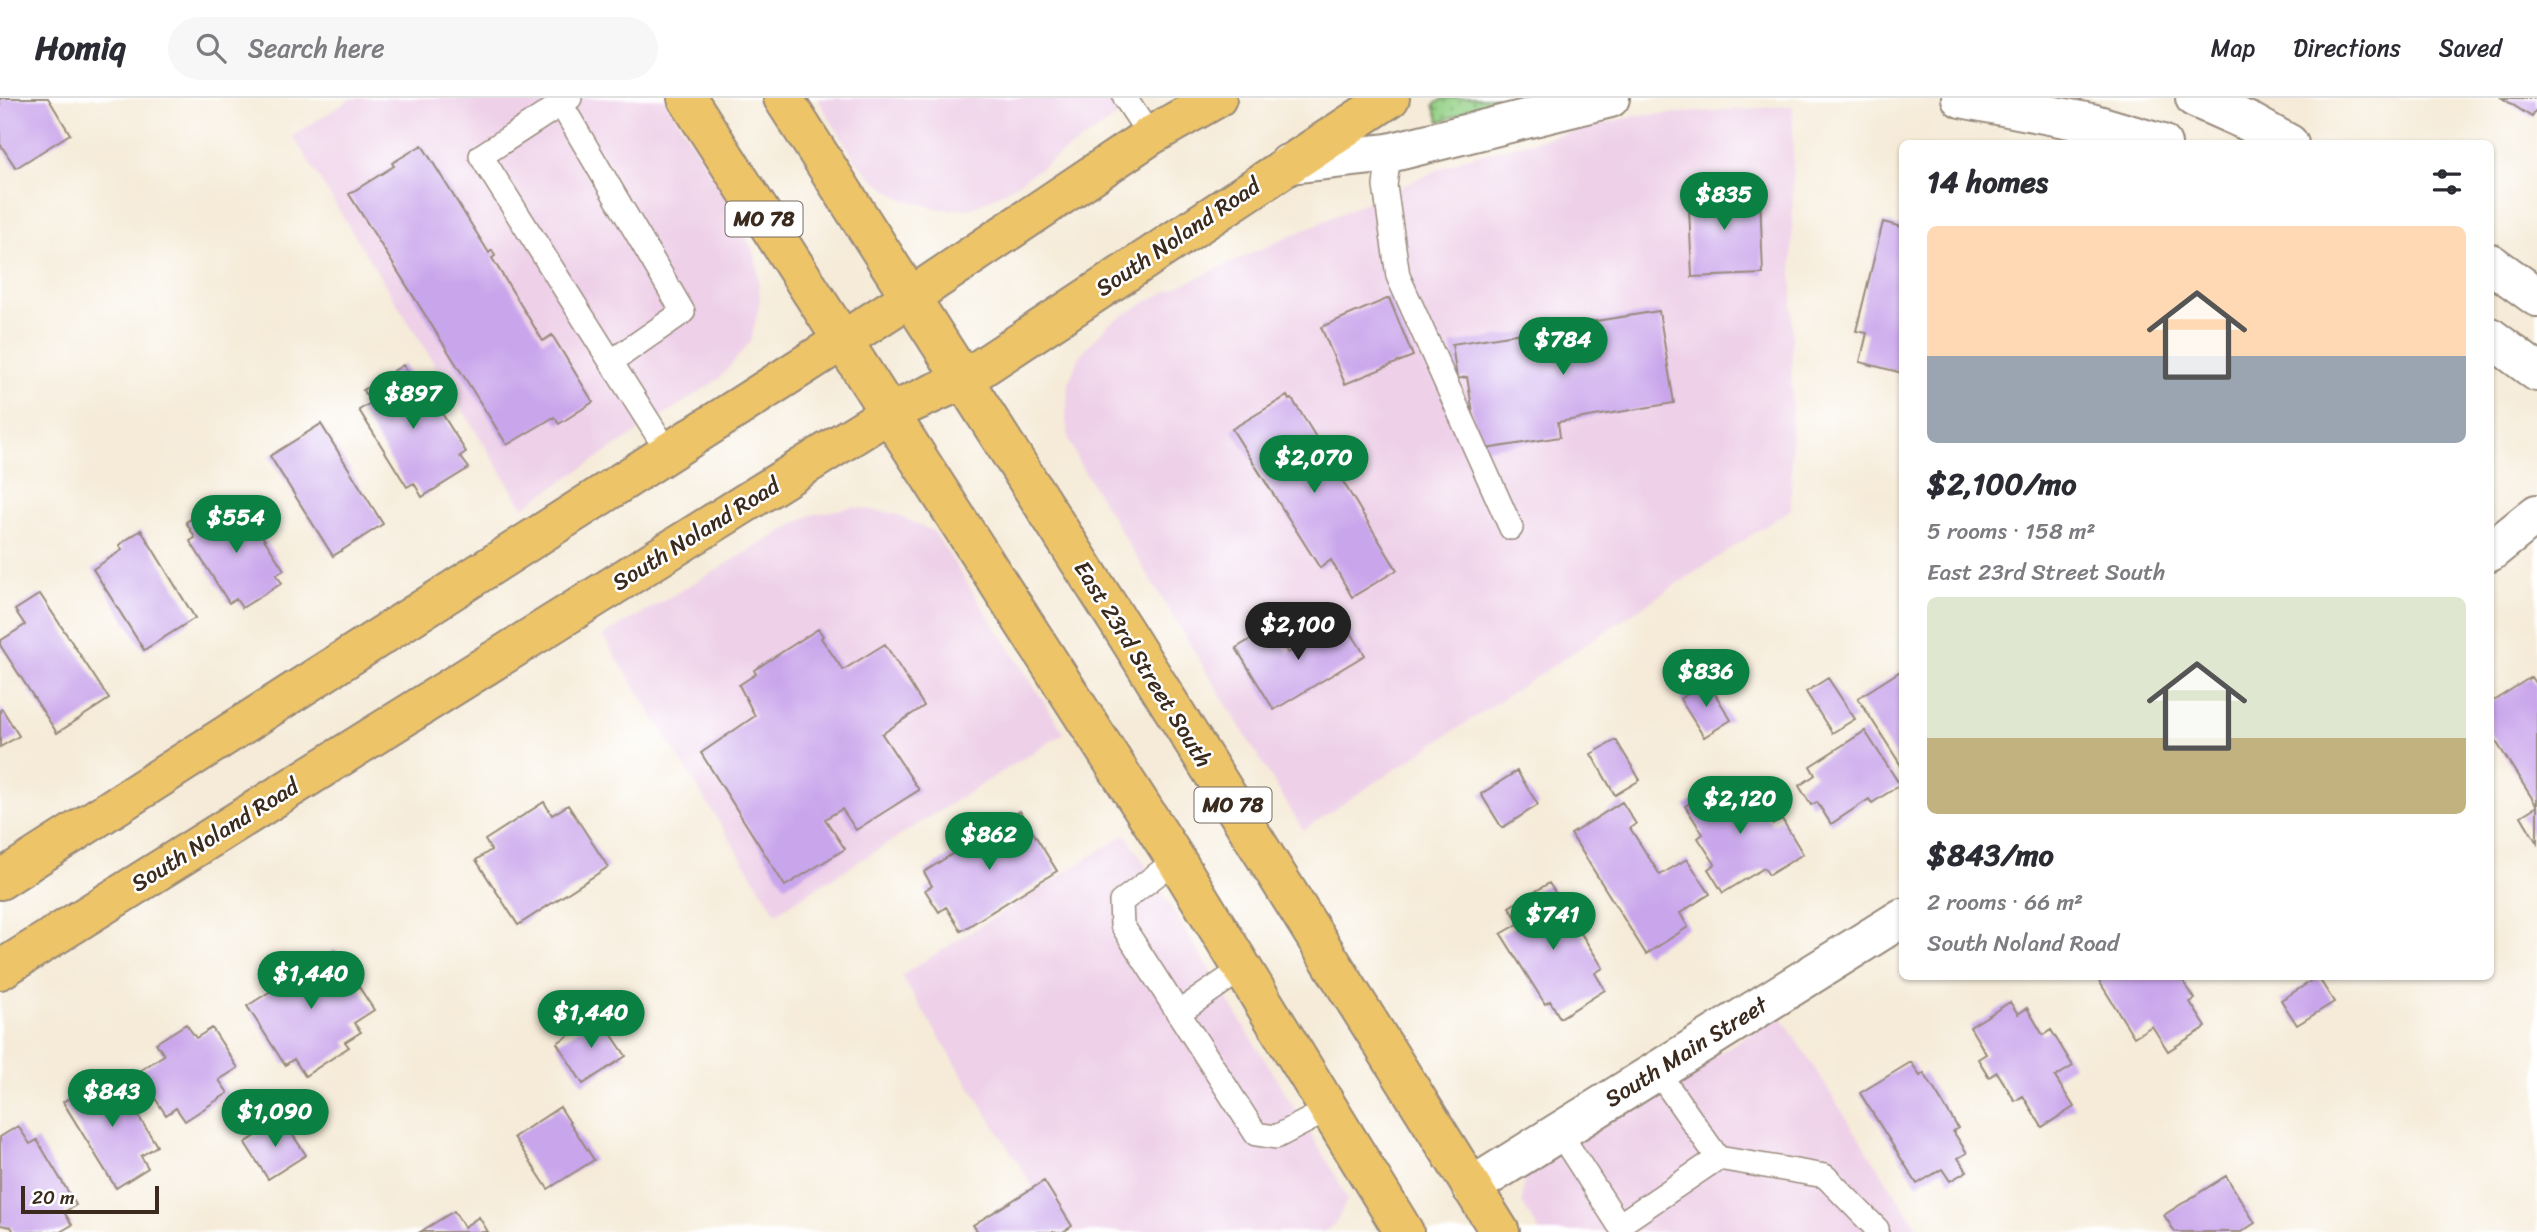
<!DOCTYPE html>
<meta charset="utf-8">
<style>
:root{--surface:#fff;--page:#f7f7f7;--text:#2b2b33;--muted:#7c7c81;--line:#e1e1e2;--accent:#0b8043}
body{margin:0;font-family:Sriracha,sans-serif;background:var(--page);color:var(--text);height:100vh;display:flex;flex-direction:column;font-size:26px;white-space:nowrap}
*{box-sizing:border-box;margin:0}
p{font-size:23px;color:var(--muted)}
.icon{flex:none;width:38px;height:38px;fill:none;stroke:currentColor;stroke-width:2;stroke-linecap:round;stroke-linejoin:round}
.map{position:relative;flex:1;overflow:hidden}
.side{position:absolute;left:1899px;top:42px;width:595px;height:840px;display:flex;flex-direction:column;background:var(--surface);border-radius:10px;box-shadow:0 2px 5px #0004}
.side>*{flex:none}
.scale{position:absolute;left:21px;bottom:18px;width:138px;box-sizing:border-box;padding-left:7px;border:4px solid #3b2a1e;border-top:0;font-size:19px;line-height:24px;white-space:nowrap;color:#3b2a1e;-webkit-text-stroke:5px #fff;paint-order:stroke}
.price{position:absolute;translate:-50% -60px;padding:0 16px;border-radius:24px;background:var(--accent);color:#fff;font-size:23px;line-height:46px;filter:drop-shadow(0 2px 4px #0008)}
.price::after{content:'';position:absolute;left:50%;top:42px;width:21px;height:16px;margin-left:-10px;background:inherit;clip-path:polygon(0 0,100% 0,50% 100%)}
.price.selected{background:#222;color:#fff}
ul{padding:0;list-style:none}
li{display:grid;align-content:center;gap:14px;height:371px;padding:0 28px}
li span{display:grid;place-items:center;height:217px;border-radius:10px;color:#555}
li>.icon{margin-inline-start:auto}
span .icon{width:126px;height:126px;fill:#fffc;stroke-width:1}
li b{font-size:30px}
h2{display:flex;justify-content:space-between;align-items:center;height:84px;padding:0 28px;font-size:30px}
header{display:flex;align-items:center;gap:42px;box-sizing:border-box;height:98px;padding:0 35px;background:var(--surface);border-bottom:2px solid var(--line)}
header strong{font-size:33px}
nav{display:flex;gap:38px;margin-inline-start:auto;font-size:24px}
.search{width:490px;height:63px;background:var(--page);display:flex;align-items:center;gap:18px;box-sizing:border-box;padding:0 24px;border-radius:38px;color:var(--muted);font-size:26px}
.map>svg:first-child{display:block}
.built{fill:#eed0e8}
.grass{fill:url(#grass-dots);stroke:#677d52;stroke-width:2}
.building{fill:#c9a5eb}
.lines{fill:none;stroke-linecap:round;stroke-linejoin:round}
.lane-casing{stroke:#988a7b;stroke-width:26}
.street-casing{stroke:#988a7b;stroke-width:42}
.primary-casing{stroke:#988a7b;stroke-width:42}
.lane{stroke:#fff;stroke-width:23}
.street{stroke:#fff;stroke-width:38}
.primary{stroke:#eec469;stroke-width:38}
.labels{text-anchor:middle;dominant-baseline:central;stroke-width:5;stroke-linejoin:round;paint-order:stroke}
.shield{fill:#fff;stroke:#766a62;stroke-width:2}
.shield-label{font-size:21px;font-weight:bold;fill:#3b2a1e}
.street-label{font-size:23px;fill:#3b2a1e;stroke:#fff}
</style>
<header>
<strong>Homiq</strong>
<div class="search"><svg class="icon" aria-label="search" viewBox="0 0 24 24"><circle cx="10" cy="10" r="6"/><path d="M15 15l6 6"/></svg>Search here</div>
<nav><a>Map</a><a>Directions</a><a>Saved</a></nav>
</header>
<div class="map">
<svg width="2537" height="1134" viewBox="0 0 2537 1134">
<defs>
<pattern id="grass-dots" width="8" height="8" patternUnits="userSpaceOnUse" patternTransform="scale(1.75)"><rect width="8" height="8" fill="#93d085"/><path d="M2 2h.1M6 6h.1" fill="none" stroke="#79a96c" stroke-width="1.8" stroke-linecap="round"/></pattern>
</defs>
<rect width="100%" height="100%" fill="#fff"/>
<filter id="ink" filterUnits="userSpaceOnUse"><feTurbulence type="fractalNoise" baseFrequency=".0143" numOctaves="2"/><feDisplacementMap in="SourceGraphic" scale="14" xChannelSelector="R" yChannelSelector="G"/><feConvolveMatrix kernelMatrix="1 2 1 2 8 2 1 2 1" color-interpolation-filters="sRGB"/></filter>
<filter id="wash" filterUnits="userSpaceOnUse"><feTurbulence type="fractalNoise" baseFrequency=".00686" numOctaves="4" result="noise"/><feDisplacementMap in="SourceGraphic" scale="28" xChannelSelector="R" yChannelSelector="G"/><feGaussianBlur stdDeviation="1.57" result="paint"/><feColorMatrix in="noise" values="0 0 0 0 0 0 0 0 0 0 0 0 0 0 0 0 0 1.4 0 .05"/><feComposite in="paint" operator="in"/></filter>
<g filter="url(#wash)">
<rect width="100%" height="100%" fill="#f5ebd8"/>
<path class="built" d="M352,0h312l74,118 18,44 4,40 -9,41 -32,38 -196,128 -230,-371z
M817,0h328l-135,90 -37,20 -17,1h-14l-40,-10 -30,-21 -17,-19z
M1793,8l-2,403 -488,321 -225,-369 -9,-22 -3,-19 2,-35 11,-29 31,-33 45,-26 307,-138 172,-43z
M853,409l42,7 39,18 130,201 -288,180 -173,-277 208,-121z
M1126,736l209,340 12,26 -11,23 -13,9h-262l-160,-256z
M1780,917l140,217h-380l-18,-29 2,-25 37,-26z"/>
<path class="grass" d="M1444,0h58l-62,24 -6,-17z"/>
<g id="blocks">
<path class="building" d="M0,0h48l22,36 -54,34 -16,-24z
M2502,0h35v11l-5,8z
M422,47l67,108 3,-3 3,6 -3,2 51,83 9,-6 41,67 -34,22 -5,-7 -47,28 -158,-251 45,-28 -2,-3z
M1688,86h42v13l30,-1 3,78 -71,3z
M1883,124l19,5v146l-42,-11 7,-29 -11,-2z
M1389,200l24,58 -68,28 -24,-57z
M1659,213l15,92 -116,19 2,15 -81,13 -12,-73 -10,2 -5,-35z
M403,267l9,14 6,-4 48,77 -6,4 9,12 -47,29 -8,-14 -7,4 -48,-77 12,-7 -8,-13z
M1287,298l2,4 3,-1 14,22 91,149 -45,27 -21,-37 -11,8 -88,-139z
M321,326l62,100 -50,32 -63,-100z
M235,404l5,8 4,-2 40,62 -8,5 6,8 -40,25 -6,-9 -7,4 -39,-62 5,-3 -9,-16 14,-9 5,7z
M141,432l54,88 -51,32 -51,-81 29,-19 -3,-5z
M40,496l69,105 -52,34 -57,-88v-4l25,-16 -10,-15z
M1343,522l22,35 -91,55 -38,-62 35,-21 17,26z
M818,531l5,7 -2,2 22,32 42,-26 39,62 -42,28 37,56 -63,40 -14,-21 -17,10 20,30 -60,37 -84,-133 54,-37 -16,-31 17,-11 -2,-4z
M1902,572v97l-44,-69z
M2531,579l6,9v157l-16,-27 16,-10 -47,-74v-29z
M1828,580l27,41 -23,14 -26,-41z
M1707,583l24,39 -27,17 -24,-38z
M2,611l17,27 -19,11v-37z
M1865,633l35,54 -28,18 -3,-4 -38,25 -14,-22 -6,3 -12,-19 16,-11 -5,-9z
M1616,642l24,40 -25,15 -24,-41z
M1517,673l21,34 -36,23 -21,-34z
M1731,679l22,36 8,-5 11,16 10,-5 21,35 -34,21 -5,-7 -41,25 -15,-24 7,-5 -17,-26 5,-4 -18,-28z
M544,704l8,13 16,-10 40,62 -90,58 -42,-65 15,-10 -6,-10z
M1622,704l14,22 -6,4 30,47 27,-16 23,35 -30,19 8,14 -42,27 -75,-120z
M1020,713l37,60 -96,60 -15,-24 -7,5 -14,-22 7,-4 -8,-14z
M1549,785l54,85 -8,5 10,17 -45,28 -10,-17 -5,3 -44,-70 19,-11 -11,-16z
M335,852l39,60 -20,13 7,9 -16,10 4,5 -44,29 -11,-17 -9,6 -38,-59 24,-15 -7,-11 34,-22 7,11z
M2096,878h84l15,23 -5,3 16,25 -38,24 -16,-25 -18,11z
M2318,879l16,25 -37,23 -16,-25z
M2010,904l8,12 9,-6 16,27 8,-5 22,36 -18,11 19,30 -32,20 -19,-31 -8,5 -18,-29 -8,5 -11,-18 8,-5 -16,-27z
M599,918l27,40 -43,28 -26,-41z
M186,926l10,14 16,-10 26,40 -19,12 9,13 -43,28 -9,-13 -10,7 -28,-43 26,-17 -8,-12z
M1911,964l9,14 4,-3 34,55 -5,3 14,22 -9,5 9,13 -17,10 -8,-12 -25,15 -57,-91z
M111,974l46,74 -16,10 7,12 -32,20 -53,-86z
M560,1009l34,53 -46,29 -34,-52z
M282,1021l24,36 -38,24 -23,-36z
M18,1028l12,18 7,-4 39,65 -12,7 8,13 -12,7h-46l-3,-5 -11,-2v-88z
M2226,1078l29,47 -14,9h-66l-11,-17z
M1044,1083l28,45 -9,6h-85l-5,-7z
M454,1113l10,16 15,-10 9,15h-68z"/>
</g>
</g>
<g filter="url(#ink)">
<use href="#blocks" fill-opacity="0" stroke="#988a7b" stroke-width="2"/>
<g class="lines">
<defs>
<path id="lane" d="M570,0l-9,6 122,208 -72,50 57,90
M1125,0l25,38
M561,6l-80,52 130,206
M1389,55l-4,33 13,90 113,252
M1176,762l-55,42 1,23 134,209 20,3 52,-27
M1178,915l64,-44
M1559,1034l60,93 99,-67 -61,-87
M1718,1060l107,18 52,53 -1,3"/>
<path id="street" d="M1961,0l130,25 71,21
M2195,0l56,25 38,21
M1288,66l101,-11 221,-55
M2490,165l47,34
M2490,239l47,35
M2490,454l47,-38
M1471,1089l431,-269"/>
<path id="primary" d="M687,0l489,762 228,372
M783,0l343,536 374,598
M0,782l909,-582 241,-162 67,-38
M0,872l889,-557 74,-33 427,-282"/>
</defs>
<use href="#lane" class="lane-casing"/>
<use href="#street" class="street-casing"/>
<use href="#primary" class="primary-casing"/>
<use href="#lane" class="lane"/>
<use href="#street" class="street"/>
<use href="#primary" class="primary"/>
</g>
</g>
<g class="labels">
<g class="shield">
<rect x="725.5" y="103.5" width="77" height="35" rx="5"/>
<rect x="1194.5" y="689.5" width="77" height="35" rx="5"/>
</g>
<g class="shield-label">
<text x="764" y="121">MO 78</text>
<text x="1233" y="707">MO 78</text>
</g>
<g class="street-label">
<text transform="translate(1178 139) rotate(-34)">South Noland Road</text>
<text transform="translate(696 436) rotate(-32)">South Noland Road</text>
<text transform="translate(1143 566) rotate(58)">East 23rd Street South</text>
<text transform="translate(215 737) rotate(-32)">South Noland Road</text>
<text transform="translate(1686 954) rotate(-32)">South Main Street</text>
</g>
</g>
</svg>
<div class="scale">20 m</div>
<b class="price" style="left:1724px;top:134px">$835</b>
<b class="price" style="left:1563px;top:279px">$784</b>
<b class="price" style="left:413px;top:333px">$897</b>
<b class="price" style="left:1314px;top:397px">$2,070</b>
<b class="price" style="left:236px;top:457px">$554</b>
<b class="price selected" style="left:1298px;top:564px">$2,100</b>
<b class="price" style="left:1706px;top:611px">$836</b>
<b class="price" style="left:1740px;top:738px">$2,120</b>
<b class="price" style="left:989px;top:774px">$862</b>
<b class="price" style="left:1553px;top:854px">$741</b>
<b class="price" style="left:311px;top:913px">$1,440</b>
<b class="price" style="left:591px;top:952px">$1,440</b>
<b class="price" style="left:112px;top:1031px">$843</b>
<b class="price" style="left:275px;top:1051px">$1,090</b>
<section class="side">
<h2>14 homes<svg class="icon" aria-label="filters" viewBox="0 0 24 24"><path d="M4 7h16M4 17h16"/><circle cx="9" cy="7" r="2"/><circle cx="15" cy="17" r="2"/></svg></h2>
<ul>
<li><span style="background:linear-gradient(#ffd9b3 60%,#9aa5b1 0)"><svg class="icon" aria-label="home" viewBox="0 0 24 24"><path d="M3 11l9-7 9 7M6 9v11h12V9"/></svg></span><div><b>$2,100/mo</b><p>5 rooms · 158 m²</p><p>East 23rd Street South</p></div></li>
<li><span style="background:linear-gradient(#dfe7d0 65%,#c2b280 0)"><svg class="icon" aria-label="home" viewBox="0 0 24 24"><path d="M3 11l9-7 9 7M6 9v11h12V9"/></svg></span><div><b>$843/mo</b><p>2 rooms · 66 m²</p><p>South Noland Road</p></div></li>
</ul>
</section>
</div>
